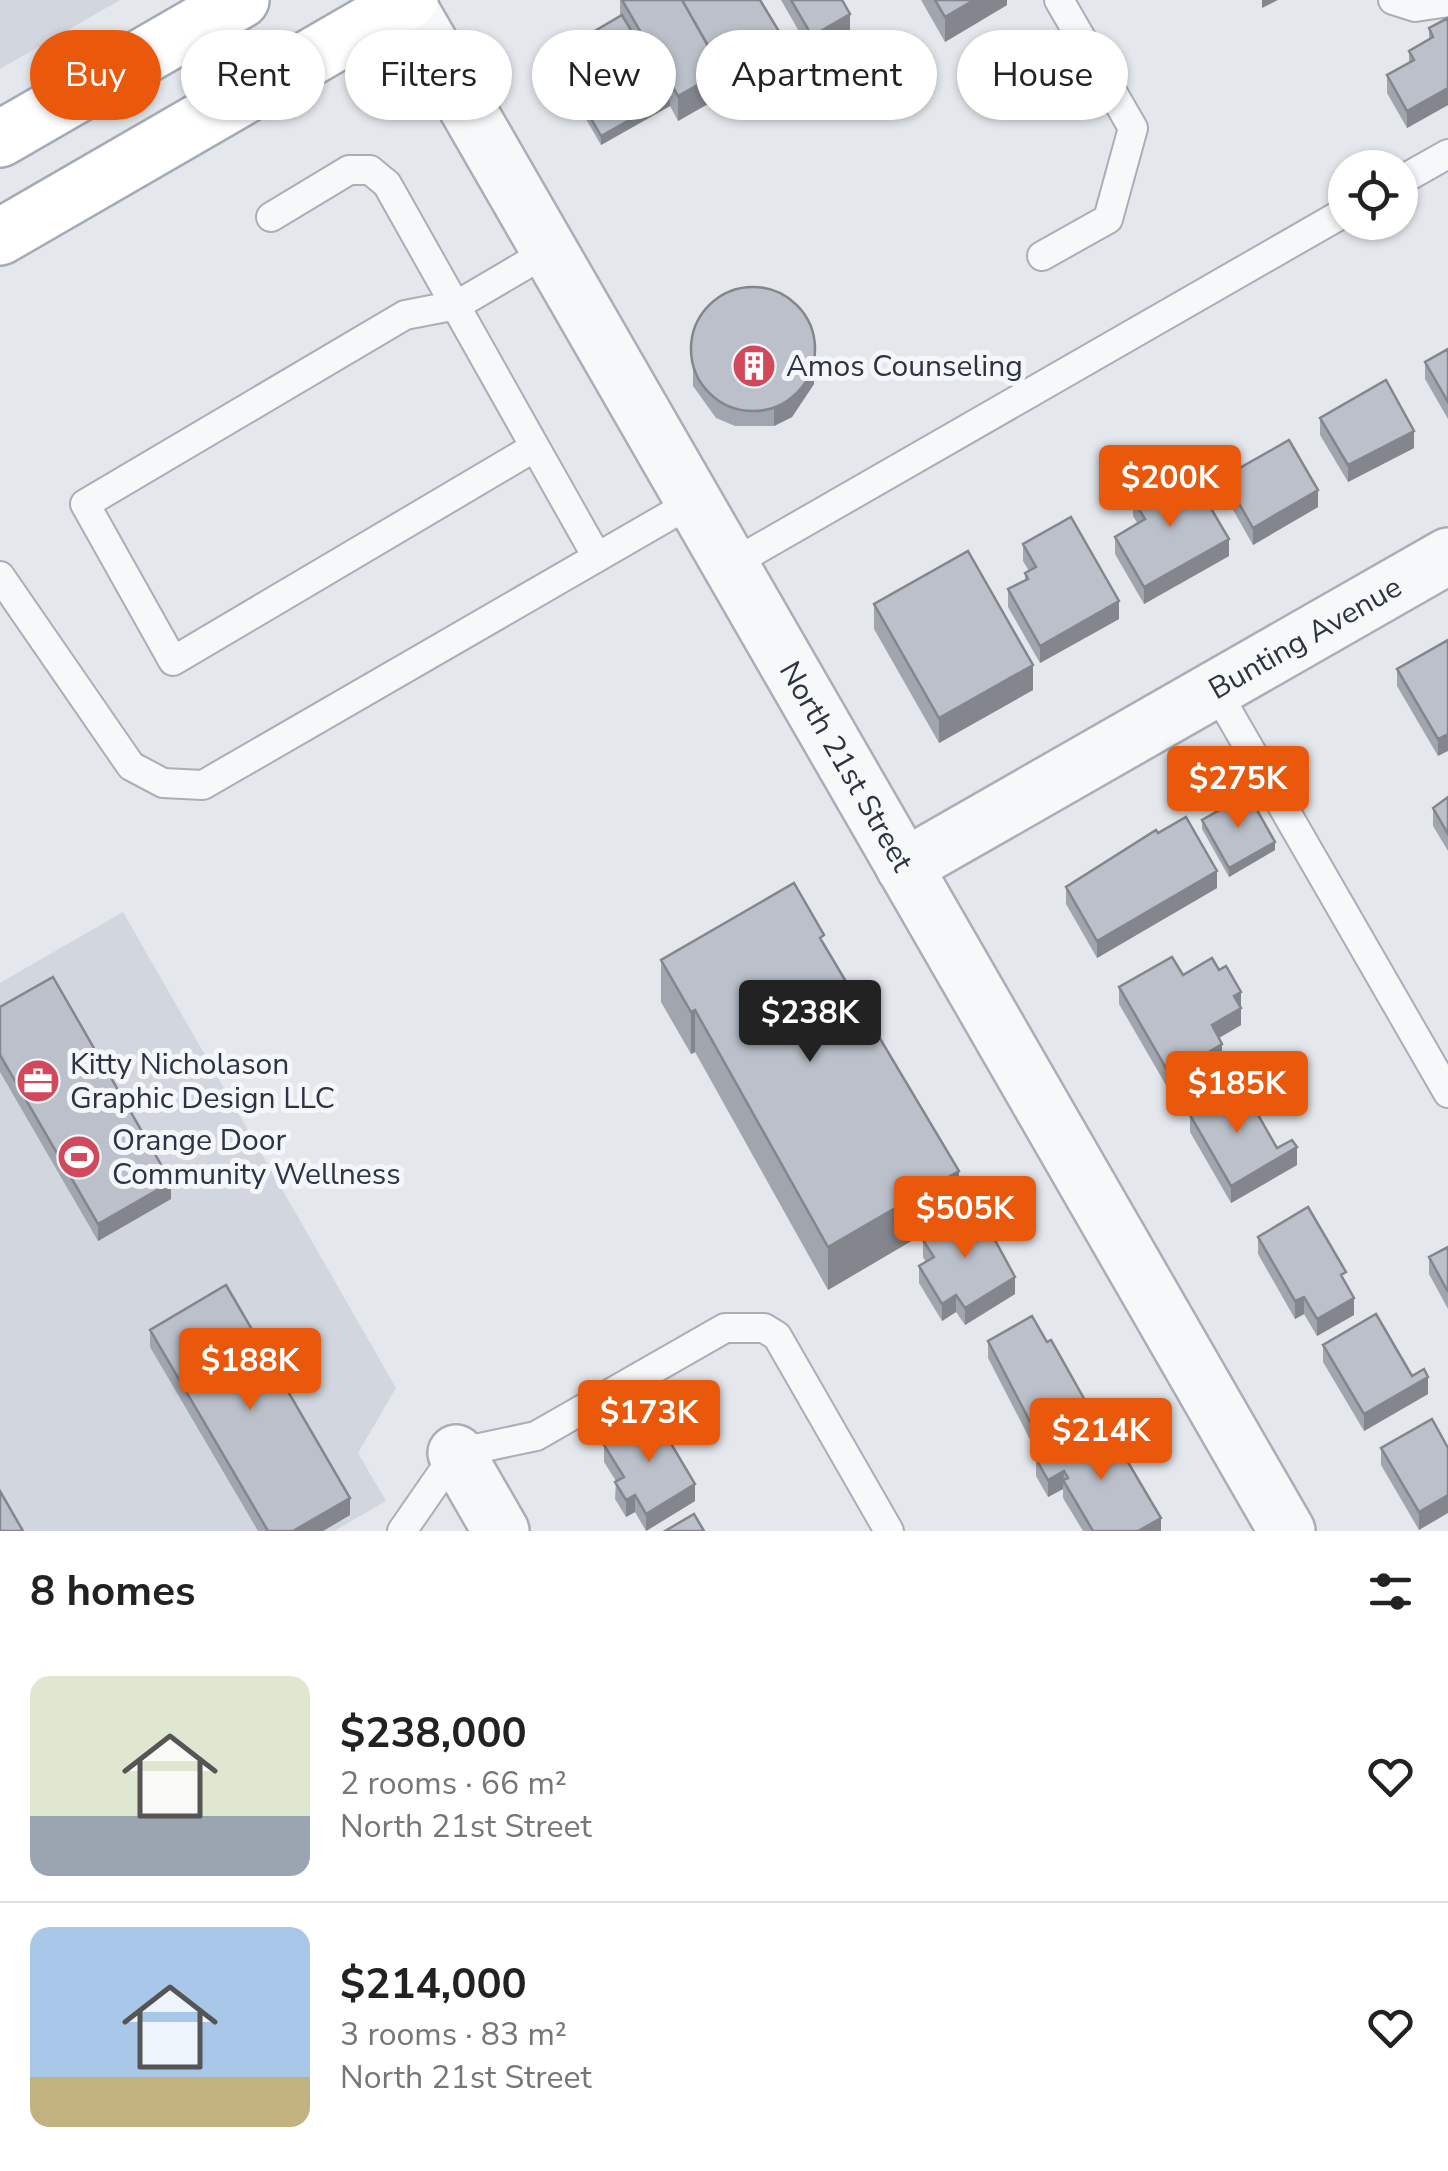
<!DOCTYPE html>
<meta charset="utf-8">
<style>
:root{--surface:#fff;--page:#f2f2f2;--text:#222;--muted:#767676;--line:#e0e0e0;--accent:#ea580c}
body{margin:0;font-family:"Nunito Sans",sans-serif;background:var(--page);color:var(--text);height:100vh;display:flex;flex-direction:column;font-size:38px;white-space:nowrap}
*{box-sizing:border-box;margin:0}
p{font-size:32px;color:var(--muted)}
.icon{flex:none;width:55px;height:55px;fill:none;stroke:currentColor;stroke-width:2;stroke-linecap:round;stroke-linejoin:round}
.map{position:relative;height:1531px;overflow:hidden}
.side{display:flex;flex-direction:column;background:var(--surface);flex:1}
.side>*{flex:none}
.hud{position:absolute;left:30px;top:30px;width:1390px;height:90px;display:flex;gap:20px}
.buttons{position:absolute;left:1328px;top:150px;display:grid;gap:20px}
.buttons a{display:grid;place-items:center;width:90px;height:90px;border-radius:50%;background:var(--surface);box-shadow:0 2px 8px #0004;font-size:50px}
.price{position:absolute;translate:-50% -85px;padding:0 22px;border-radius:10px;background:var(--accent);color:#fff;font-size:32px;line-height:65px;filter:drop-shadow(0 2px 5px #0008)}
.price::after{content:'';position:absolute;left:50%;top:60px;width:30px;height:22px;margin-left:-15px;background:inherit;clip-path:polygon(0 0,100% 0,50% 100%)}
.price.selected{background:#222;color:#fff}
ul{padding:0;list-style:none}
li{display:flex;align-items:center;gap:30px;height:250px;padding:0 30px}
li+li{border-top:2px solid var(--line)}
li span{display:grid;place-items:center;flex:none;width:280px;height:200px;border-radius:20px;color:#555}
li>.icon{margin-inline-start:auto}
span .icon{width:120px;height:120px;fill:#fffc;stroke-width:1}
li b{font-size:42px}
h2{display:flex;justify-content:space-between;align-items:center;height:120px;padding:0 30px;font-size:42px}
.chip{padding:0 35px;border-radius:45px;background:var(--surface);box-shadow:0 2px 8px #0004;font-size:35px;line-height:90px}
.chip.selected{background:var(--accent);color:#fff}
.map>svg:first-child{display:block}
.built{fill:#d2d6de}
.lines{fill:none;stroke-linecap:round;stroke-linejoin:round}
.service-casing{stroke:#a9aeb7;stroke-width:32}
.minor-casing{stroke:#a9aeb7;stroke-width:60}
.primary-casing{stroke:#a3abb8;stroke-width:60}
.service{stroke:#f7f8fa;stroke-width:28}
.minor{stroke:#f7f8fa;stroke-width:55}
.primary{stroke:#fff;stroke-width:55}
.wall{fill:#a1a5ae}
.shaded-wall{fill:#83868d}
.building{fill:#bbc0ca;stroke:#83868d;stroke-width:2.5}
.labels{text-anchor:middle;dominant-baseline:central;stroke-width:10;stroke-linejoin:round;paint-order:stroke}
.poi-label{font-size:30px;fill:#2b3445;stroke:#f4f6f9;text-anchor:start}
.street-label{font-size:30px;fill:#2b3445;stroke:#f4f6f9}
</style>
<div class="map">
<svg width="1448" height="1531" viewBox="0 0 1448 1531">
<rect width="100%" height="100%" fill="#e4e7ec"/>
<path class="built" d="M0,0h120l-120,69z
M123,912l273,476 -38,65 28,48 -52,30h-334v-548z"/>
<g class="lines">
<defs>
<path id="service" d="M1393,0l22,7 33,-5
M1400,181l48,-27
M271,217l78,-47h21l17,14 148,263 -362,214 -88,-157 320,-189 52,-10 92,-54
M1042,256l66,-37 25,-91 -74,-128
M535,447l62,110
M730,565l615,-353
M0,576l131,190 32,17 40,2 490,-283
M1215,689l233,404
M402,1531l54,-78 80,-17 189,-108h39l13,8 112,195"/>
<g id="minor">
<path id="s1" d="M406,2l881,1529"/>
<path id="s2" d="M904,867l544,-311"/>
<path d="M456,1453l45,78"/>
</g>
<path id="primary" d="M0,139l241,-139
M0,237l410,-237"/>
</defs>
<use href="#service" class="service-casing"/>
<use href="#minor" class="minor-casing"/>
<use href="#primary" class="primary-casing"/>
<use href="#service" class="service"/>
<use href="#minor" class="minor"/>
<use href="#primary" class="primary"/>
</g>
<path class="wall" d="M620,0h140l20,42 -58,33v21l-44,25 -8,-15 -69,39 -47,-81v-9l66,-39z
M781,0h61l8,32 -38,22z
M921,0h86v5l-62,37z
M1448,18v87l-41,23 -20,-35v-18l22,-12v-12l20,-12v-11z
M693,329l121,55 -22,33 -18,9h-39l-19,-8 -23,-32z
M1448,349v70l-23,-40v-17z
M1320,418l94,30 -66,34 -28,-47z
M1224,477l94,30 -65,38 -29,-51z
M1133,499l96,57 -85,48 -29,-50v-17l23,-13 -5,-8z
M1023,544l96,75 -79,44 -32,-56v-18l17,-9v-7l4,-2 -6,-10z
M874,604l159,86 -94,53 -65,-114z
M1448,640l-10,116 -41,-70v-17z
M1448,797v54l-15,-25v-18z
M1202,820l73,30 -46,27 -27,-48z
M1158,833l59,55 -120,70 -31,-54v-17z
M824,944l135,269 -131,77 -133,-238 -4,2 -30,-52v-42z
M1219,970l22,22v33l-22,13 3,24 -52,30 -51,-88v-17z
M0,1007l171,192 -73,42 -98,-169z
M1190,1115l87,33 20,17 -66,38 -41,-71z
M1258,1237l88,47 8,31 -37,21 -13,-22 -9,5 -37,-65z
M923,1240l92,54 -50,31 -9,-13 -14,9 -23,-38v-17l7,-4 -3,-5z
M1448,1247v62l-19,-35v-17z
M150,1330l200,185 -27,16h-65l-108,-184z
M988,1341l103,86 70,104h-78l-20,-33v-9l-15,8 -12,-21v-17l3,-2 -51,-99z
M1323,1345l89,31 16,18 -64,37 -41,-69z
M1432,1419l-13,111 -38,-65v-17z
M604,1445l91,56 -49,30 -11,-19 -9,5 -11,-18 1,-18 -12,-19z"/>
<path class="shaded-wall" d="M974,0h33v5l-62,37v-25z
M1262,0h16l-16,8z
M850,14v18l-38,22v-18z
M780,33v9l-58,33v21l-44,25v-25l36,-24z
M1448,88v17l-41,23v-17z
M670,97v9l-69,39v-9z
M814,367v17l-22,33 -18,9v-17z
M1414,431v17l-66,34v-17z
M1318,490v17l-65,38v-17z
M1229,539v17l-85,48v-17z
M1119,601v18l-79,44v-17z
M1033,665v25l-94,53v-25z
M1448,734v17l-10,5v-17z
M1275,842v8l-46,27v-9z
M1217,871v17l-120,70v-17z
M1241,992v33l-29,17v-17l22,-29z
M695,1010v42l-4,2v-42z
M1222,1044v18l-52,30v-17z
M1297,1147v18l-66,38v-17z
M959,1171v42l-131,77v-43z
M171,1182v17l-73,42v-17z
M1015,1277v17l-50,31v-17z
M956,1295v17l-14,9v-17z
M1304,1297v17l-9,5v-18z
M1354,1298v17l-37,21v-17z
M1428,1377v17l-64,37v-17z
M1091,1411v17l-52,29v-18z
M1064,1471l-1,18 -15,8v-17z
M695,1484v17l-49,30v-17z
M635,1495v17l-9,5v-17z
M1448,1495v18l-29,17v-18z
M350,1498v17l-27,16h-30z
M1161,1518v13h-23z"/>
<path class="building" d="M622,0h60l40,71 -44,25z
M682,0h78l20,33 -59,35z
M791,0h51l8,14 -38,22z
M935,0h39l-29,17z
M622,15l48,82 -69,39 -47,-81z
M1448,18v70l-41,23 -20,-36 27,-15 -5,-9 24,-14 -4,-9z
M691 349a62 62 0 1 1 124 0a62 62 0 1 1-124 0Z
M1448,349v53l-23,-40z
M1386,380l28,51 -66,34 -28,-47z
M1289,440l29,50 -65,38 -29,-51z
M1181,471l12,20 6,-3 30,51 -85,48 -29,-50 30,-18 -12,-20z
M1071,517l48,84 -79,45 -32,-57 20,-10 -3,-6 11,-6 -13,-23z
M968,551l65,114 -94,53 -65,-114z
M1448,640v94l-10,5 -41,-70z
M1248,794l27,48 -46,26 -27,-48z
M1448,797v37l-15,-26z
M1186,817l31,54 -120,70 -31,-54 90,-57 2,3z
M794,883l30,52 -4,3 139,233 -131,76 -133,-237 -4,2 -30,-52z
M1172,957l11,18 29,-17 7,12 7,-4 15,26 -7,4 7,12 -29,17 10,19 -52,31 -51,-88z
M53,977l118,205 -73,42 -98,-169v-48z
M1241,1085l36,63 15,-8 5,7 -66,39 -41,-71z
M977,1207l38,70 -50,31 -9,-13 -14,9 -23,-38 15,-9 -11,-17z
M1308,1207l38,65 -5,3 13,23 -37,21 -13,-22 -9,4 -37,-64z
M1448,1247v45l-19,-35z
M226,1285l124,213 -57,33h-25l-118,-201z
M1376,1314l36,62 12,-7 4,8 -64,37 -41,-69z
M1032,1316l15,26 4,-2 40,71 -52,28 -51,-98z
M654,1415l41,69 -49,30 -11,-19 -9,5 -11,-18 9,-5 -20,-32z
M1432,1419l16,29v47l-29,17 -38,-64z
M1096,1424l16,27 7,-4 42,71 -23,13h-45l-30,-51 5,-2 -4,-7 -16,9 -12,-21z
M0,1491l23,40h-23z
M694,1514l10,17h-39z"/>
<defs>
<symbol id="building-disc" viewBox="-11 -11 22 22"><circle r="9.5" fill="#d1495b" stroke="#f4f6f9"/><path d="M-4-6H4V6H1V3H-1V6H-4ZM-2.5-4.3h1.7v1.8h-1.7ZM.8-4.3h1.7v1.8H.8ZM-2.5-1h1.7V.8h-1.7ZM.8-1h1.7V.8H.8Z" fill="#fff"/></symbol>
<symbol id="office-disc" viewBox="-11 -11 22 22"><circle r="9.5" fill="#d1495b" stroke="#f4f6f9"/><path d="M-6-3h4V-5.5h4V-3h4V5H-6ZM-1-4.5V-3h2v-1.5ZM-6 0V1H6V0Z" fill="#fff"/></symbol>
<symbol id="stadium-disc" viewBox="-11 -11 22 22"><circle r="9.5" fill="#d1495b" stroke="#f4f6f9"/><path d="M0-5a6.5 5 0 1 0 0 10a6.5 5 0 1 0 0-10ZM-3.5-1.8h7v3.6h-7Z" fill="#fff"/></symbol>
</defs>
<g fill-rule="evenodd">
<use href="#building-disc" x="729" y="341" width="50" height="50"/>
<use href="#office-disc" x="13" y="1056" width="50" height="50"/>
<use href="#stadium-disc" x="54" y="1132" width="50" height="50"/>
</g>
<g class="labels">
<g class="poi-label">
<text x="786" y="366">Amos Counseling</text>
<text x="70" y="1064">Kitty Nicholason<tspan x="70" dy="34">Graphic Design LLC</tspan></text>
<text x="112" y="1140">Orange Door<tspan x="112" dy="34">Community Wellness</tspan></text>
</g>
<g class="street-label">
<text stroke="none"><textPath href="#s2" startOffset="462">Bunting Avenue</textPath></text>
<text stroke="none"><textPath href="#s1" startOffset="882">North 21st Street</textPath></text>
</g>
</g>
</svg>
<div class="buttons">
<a><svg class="icon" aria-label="locate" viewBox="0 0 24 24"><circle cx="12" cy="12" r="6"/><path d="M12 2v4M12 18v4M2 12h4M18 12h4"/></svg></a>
</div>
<b class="price" style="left:1170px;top:530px">$200K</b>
<b class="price" style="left:1238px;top:831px">$275K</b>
<b class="price selected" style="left:810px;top:1065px">$238K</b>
<b class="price" style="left:1237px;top:1136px">$185K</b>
<b class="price" style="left:965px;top:1261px">$505K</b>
<b class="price" style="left:250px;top:1413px">$188K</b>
<b class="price" style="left:649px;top:1465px">$173K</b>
<b class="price" style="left:1101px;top:1483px">$214K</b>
<div class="hud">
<a class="chip selected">Buy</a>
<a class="chip">Rent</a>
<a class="chip">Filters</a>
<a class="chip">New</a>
<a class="chip">Apartment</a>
<a class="chip">House</a>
</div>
</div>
<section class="side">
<h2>8 homes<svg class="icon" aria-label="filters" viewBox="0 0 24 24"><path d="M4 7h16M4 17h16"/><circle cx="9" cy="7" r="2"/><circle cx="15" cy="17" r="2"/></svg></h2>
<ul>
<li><span style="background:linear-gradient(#dfe7d0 70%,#9aa5b1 0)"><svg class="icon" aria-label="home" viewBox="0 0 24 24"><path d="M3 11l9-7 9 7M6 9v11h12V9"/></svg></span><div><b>$238,000</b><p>2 rooms · 66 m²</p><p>North 21st Street</p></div><svg class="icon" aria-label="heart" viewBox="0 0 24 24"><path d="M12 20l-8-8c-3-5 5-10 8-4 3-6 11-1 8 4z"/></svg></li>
<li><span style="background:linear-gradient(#a9c7e8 75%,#c2b280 0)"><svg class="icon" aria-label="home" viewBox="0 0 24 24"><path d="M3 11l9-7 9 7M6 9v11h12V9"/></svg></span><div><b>$214,000</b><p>3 rooms · 83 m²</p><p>North 21st Street</p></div><svg class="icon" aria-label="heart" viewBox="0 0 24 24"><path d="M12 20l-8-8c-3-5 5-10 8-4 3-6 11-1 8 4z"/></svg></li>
</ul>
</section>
